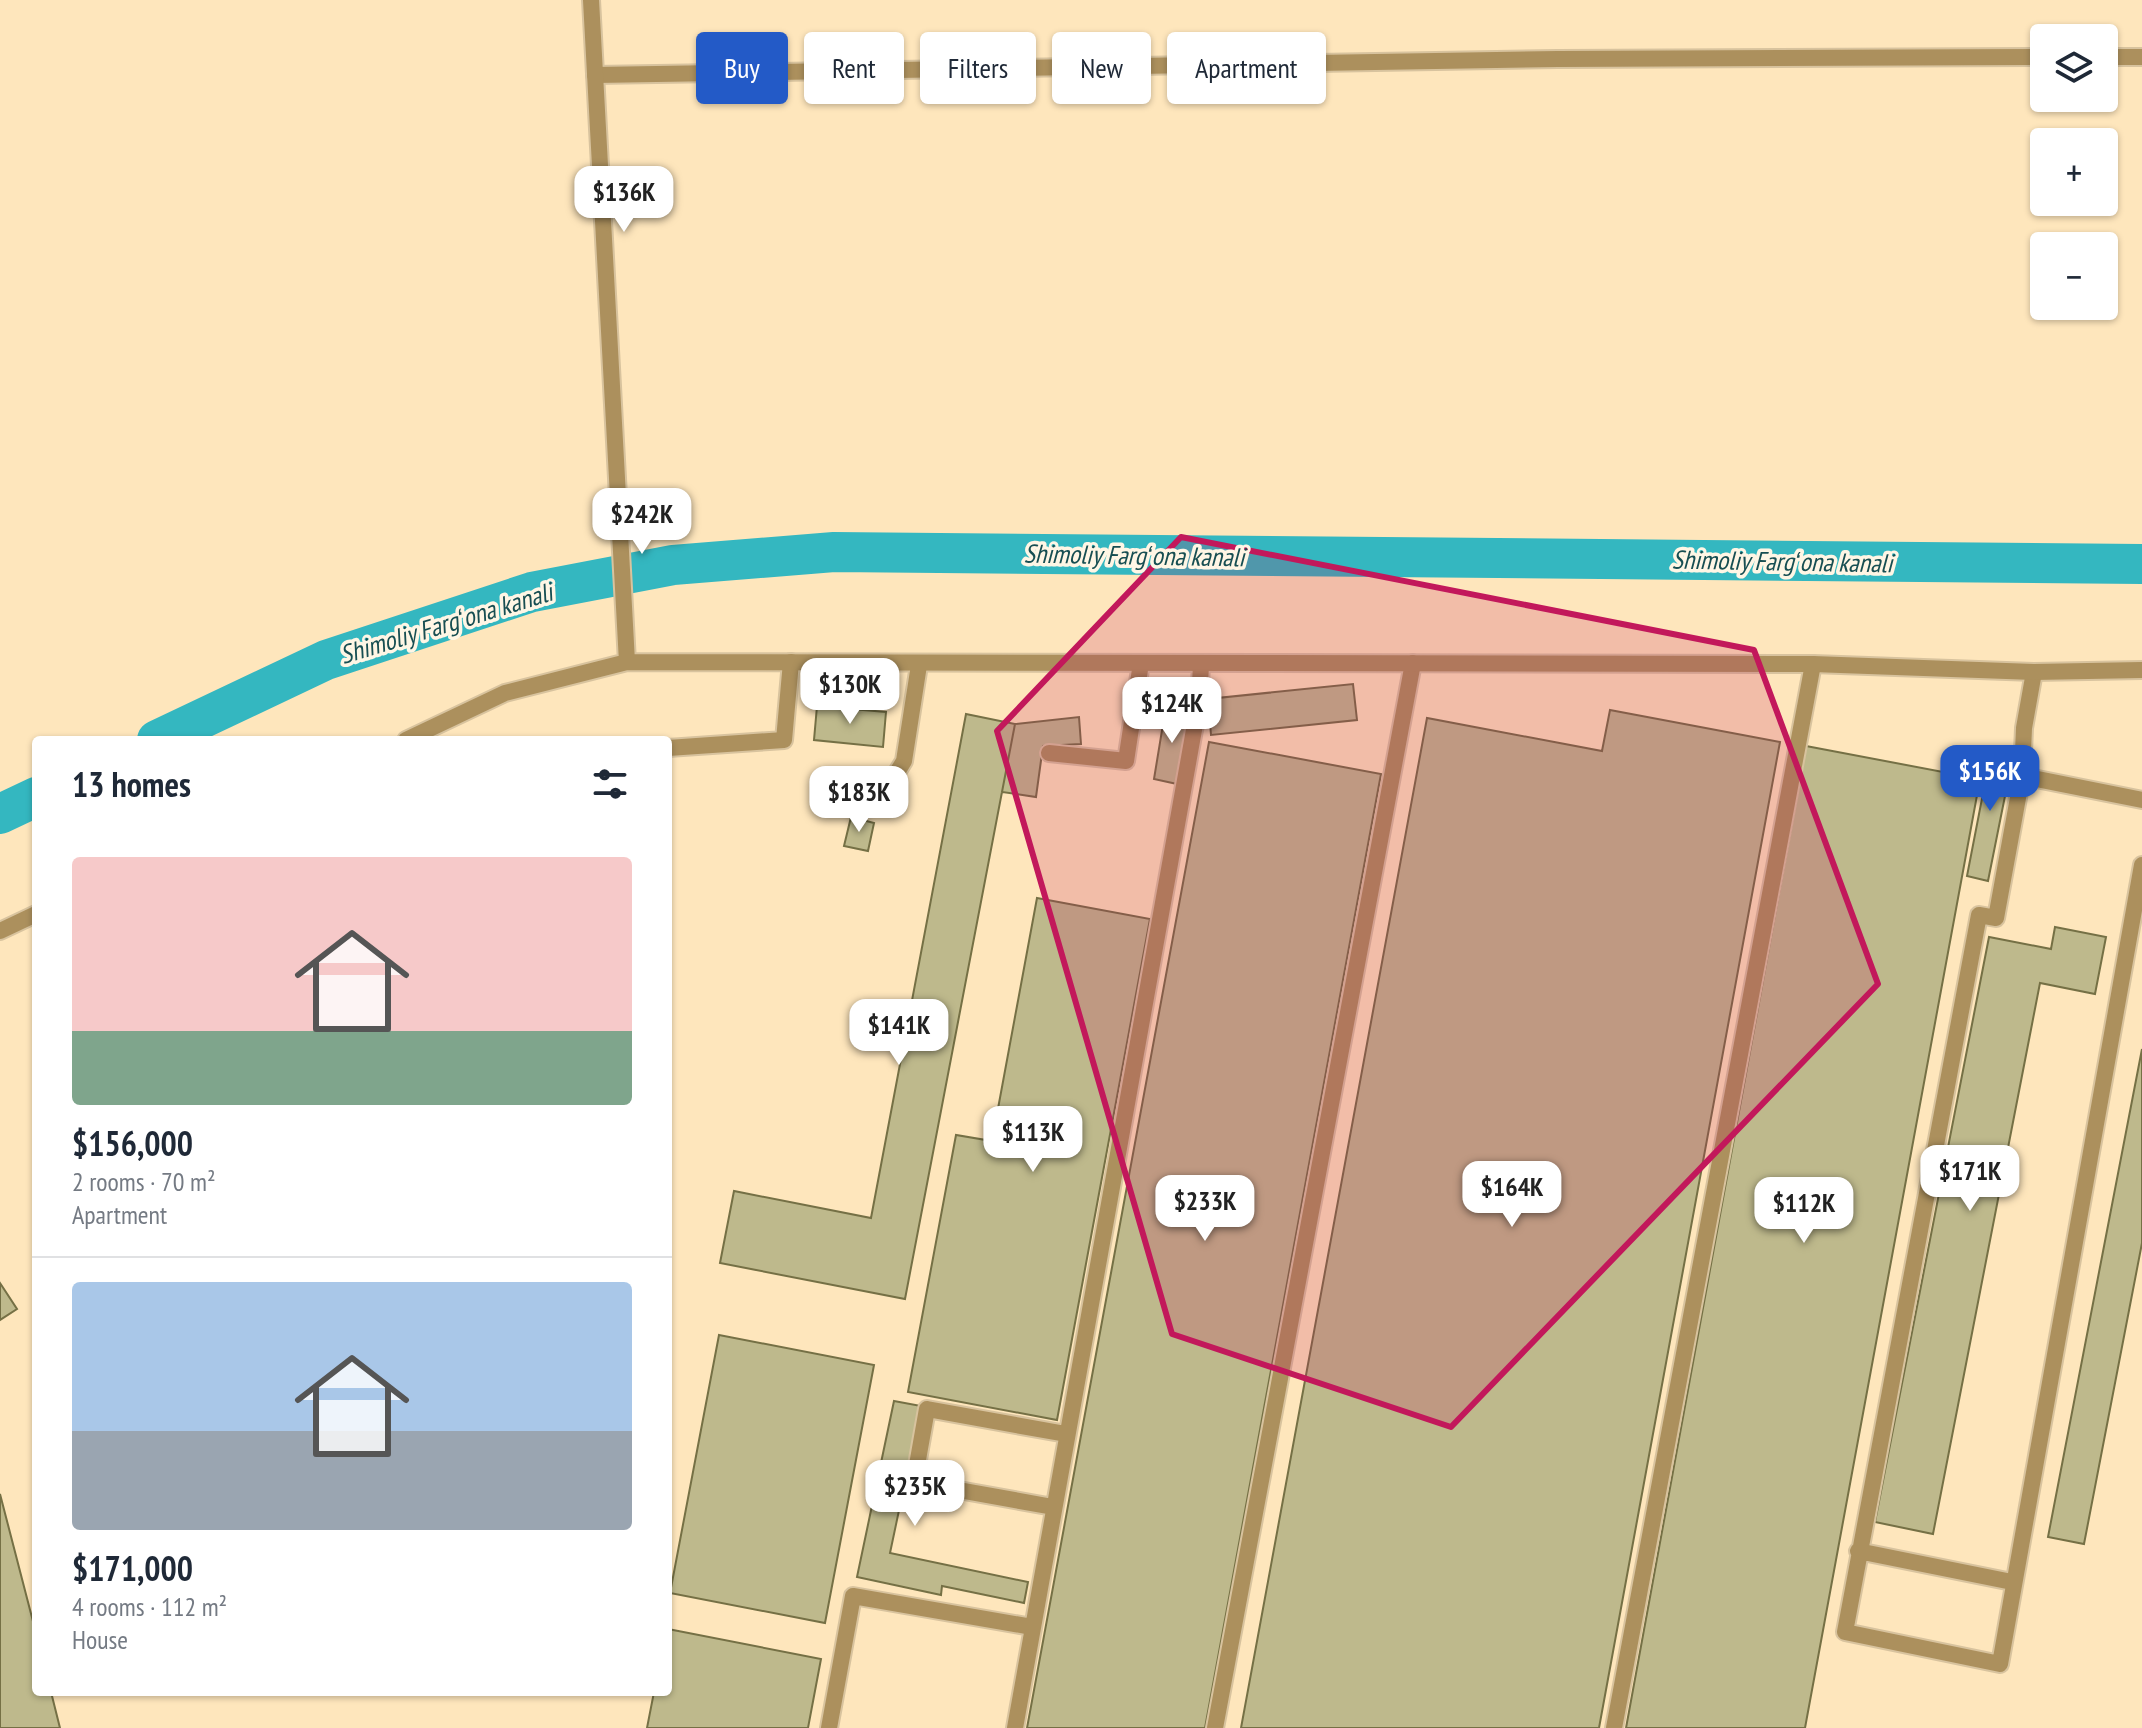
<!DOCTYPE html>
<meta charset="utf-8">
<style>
:root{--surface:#fff;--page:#f2f2f3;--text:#1f2937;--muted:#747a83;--line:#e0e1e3;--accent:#235ac7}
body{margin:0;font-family:"PT Sans Narrow",sans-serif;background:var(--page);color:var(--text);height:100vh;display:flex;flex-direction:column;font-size:30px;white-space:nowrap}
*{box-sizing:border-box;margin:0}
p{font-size:26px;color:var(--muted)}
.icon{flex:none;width:44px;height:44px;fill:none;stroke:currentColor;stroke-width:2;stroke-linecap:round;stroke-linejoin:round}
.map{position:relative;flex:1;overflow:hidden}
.side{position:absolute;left:32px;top:736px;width:640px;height:960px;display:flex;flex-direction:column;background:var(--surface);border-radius:8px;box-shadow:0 2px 6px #0004}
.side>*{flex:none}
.hud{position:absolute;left:696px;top:32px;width:760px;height:72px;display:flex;gap:16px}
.fabs{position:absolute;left:2030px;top:24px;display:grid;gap:16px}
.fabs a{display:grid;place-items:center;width:88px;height:88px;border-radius:8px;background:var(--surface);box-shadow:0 2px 6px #0004;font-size:40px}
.price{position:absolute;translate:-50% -68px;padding:0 18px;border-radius:16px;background:#fff;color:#222;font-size:26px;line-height:52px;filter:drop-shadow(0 2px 4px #0008)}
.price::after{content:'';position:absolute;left:50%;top:48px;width:24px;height:18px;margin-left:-12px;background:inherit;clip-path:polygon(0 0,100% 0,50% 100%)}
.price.active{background:var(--accent);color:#fff}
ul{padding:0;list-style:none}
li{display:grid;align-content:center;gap:16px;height:424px;padding:0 40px}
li+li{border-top:2px solid var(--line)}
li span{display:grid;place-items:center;height:248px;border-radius:8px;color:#555}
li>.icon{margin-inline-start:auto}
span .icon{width:144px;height:144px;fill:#fffc;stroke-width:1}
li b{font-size:34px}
h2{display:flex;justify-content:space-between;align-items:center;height:96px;padding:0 40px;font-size:34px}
.chip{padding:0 28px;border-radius:8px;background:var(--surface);box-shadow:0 2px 6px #0004;font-size:28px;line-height:72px}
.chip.active{background:var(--accent);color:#fff}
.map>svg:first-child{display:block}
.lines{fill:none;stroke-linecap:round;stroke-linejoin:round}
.canal{stroke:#34b7c0;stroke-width:40}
.building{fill:#beb98c;stroke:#757045;stroke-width:2}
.lane-casing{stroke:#d8c39e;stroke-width:20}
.street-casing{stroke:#d8c39e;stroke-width:20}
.lane{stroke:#ac905d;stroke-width:16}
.street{stroke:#ac905d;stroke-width:16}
.marked{fill:#c2185b;fill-opacity:0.2;stroke:#c2185b;stroke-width:6;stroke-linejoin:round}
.labels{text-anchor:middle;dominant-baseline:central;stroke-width:7;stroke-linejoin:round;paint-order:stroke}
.water-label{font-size:26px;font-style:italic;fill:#174e52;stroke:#fff6e5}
</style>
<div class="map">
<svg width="2142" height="1728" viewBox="0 0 2142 1728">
<rect width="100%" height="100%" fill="#fee6bc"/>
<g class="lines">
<path class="canal" d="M157,740l169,-80 206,-68 141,-27 161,-13 1308,12
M0,814l36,-17"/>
</g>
<path class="building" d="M1353,684l4,36 -146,15 -3,-36z
M817,706l69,6 -3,35 -69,-7z
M1166,706l23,5 -12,73 -23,-5z
M1610,710l170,32 -181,986h-358l186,-1010 175,33z
M966,714l49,10 -110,575 -185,-36 14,-72 137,27z
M1079,717l2,27 -38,2 -7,51 -34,-5 13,-68z
M1209,742l172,32 -176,954h-178z
M1806,746l174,33 -175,949h-179z
M1992,747l22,4 -26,130 -21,-5z
M851,817l23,6 -6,28 -24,-5z
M1037,898l113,21 -93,501 -149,-28 48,-257 36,6z
M2055,927l51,10 -11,57 -55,-11 -107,551 -58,-12 114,-585 62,12z
M2142,1049v194l-58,301 -36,-7z
M0,1283l17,26 -17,11z
M719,1335l155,30 -49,258 -155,-30z
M894,1401l27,5 -31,147 138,29 -4,21 -82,-17 -1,9 -84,-18z
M0,1494l36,139v59h15l9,36h-60z
M668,1629l153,30 -13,69h-161l7,-36h14z"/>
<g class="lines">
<defs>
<path id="lane" d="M2104,57h38
M595,75l963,-16 486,-2
M2034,672l-10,56 -2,48 -26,142 -17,-3 -134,717 155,32 142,-799
M668,748l116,-8 7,-78
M1049,753l77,8 15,-98
M2022,776l120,24
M847,783l44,-1 13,-21 15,-96
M1053,1507l-139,-25 13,-73 139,25
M1858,1551l154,31
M829,1728l24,-132 179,31
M1015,1728l184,-1026 2,-37
M1215,1728l198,-1065
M1614,1728l199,-1064"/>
<path id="street" d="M591,0l36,662
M406,740l99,-47 122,-31 1186,2 221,8 108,-2
M0,931l36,-17"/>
</defs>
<use href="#lane" class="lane-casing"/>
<use href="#street" class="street-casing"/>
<use href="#lane" class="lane"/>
<use href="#street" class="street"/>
</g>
<path class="marked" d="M1181,537l573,113 124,334 -427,443 -279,-93 -175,-603z"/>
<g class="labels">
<g class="water-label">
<text transform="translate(1134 555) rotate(1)">Shimoliy Fargʻona kanali</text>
<text transform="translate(1782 561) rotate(1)">Shimoliy Fargʻona kanali</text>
<text transform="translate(446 623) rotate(-17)">Shimoliy Fargʻona kanali</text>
</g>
</g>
</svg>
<div class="fabs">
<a><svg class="icon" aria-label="layers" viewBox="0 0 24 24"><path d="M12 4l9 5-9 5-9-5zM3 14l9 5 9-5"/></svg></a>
<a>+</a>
<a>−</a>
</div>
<b class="price" style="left:624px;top:234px">$136K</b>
<b class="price" style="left:642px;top:556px">$242K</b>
<b class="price" style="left:850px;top:726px">$130K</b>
<b class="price" style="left:1172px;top:745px">$124K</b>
<b class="price active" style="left:1990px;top:813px">$156K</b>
<b class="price" style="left:859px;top:834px">$183K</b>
<b class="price" style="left:899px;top:1067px">$141K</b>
<b class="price" style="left:1033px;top:1174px">$113K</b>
<b class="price" style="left:1970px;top:1213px">$171K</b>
<b class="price" style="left:1512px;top:1229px">$164K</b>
<b class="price" style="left:1205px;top:1243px">$233K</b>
<b class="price" style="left:1804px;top:1245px">$112K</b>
<b class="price" style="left:915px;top:1528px">$235K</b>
<div class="hud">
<a class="chip active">Buy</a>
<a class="chip">Rent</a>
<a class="chip">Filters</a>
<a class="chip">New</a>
<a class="chip">Apartment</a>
</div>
<section class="side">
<h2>13 homes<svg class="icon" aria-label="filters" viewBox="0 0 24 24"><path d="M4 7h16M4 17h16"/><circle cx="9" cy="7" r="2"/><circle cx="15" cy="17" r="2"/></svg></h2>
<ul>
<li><span style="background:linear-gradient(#f6c9c9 70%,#7fa58c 0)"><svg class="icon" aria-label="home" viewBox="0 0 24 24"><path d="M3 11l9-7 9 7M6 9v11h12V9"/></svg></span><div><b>$156,000</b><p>2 rooms · 70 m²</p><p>Apartment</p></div></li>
<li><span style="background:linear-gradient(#a9c7e8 60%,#9aa5b1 0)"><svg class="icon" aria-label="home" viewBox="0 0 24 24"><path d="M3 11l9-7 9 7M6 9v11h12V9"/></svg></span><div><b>$171,000</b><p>4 rooms · 112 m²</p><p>House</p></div></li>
</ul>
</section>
</div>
